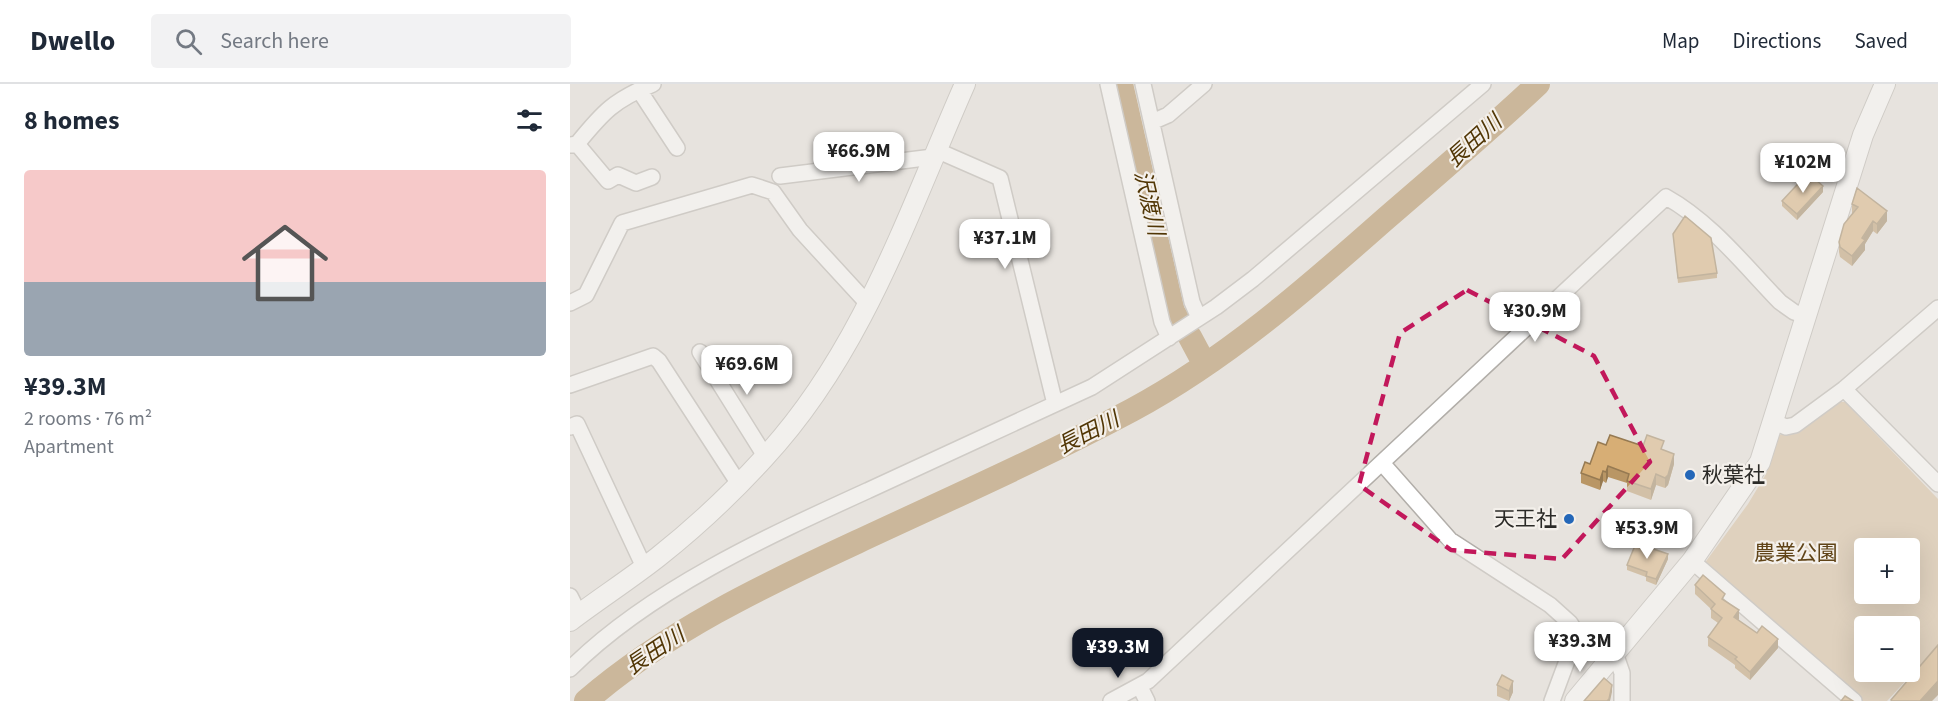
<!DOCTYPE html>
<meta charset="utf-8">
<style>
:root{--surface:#fff;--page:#f2f2f3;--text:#1f2937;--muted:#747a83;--line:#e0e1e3;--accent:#111827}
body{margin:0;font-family:"Source Sans 3","Noto Sans JP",sans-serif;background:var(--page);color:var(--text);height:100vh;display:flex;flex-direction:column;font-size:22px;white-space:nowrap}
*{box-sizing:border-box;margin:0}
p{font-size:20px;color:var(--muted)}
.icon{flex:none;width:33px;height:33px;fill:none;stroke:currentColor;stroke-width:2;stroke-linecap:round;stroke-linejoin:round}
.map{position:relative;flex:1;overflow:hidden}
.drawer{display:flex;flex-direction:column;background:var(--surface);width:570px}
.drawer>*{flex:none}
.buttons{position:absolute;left:1284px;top:454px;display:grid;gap:12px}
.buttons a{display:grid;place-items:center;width:66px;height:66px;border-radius:6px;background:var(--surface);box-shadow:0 6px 24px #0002;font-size:30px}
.price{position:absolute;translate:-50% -51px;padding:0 14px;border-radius:12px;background:#fff;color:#222;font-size:20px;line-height:39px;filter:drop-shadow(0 2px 3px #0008)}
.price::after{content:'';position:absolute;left:50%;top:36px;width:18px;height:14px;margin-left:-9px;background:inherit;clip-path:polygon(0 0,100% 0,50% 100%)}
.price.current{background:var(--accent);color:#fff}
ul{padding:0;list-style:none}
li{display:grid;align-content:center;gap:12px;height:318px;padding:0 24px}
li span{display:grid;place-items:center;height:186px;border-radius:6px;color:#555}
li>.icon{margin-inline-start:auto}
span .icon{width:108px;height:108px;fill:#fffc;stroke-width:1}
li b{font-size:26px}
h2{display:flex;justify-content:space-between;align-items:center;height:72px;padding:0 24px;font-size:26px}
header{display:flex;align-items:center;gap:36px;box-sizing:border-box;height:84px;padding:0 30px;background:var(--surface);border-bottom:2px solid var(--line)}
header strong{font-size:28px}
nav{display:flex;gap:33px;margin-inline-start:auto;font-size:21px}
.search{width:420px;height:54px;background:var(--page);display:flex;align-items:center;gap:15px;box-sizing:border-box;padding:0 21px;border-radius:6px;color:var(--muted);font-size:22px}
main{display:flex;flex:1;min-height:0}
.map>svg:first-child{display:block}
.green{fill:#d4ba98;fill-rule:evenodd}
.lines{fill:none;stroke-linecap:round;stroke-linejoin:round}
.river{stroke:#a98249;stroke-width:24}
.minor-casing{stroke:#b2aea9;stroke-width:18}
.tertiary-casing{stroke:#b2aea9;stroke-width:22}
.minor{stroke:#fff;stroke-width:15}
.tertiary{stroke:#fff;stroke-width:20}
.wall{fill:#b99665}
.shaded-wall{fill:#967a52}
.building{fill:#d7ae75;stroke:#967a52;stroke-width:1.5}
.marked{fill:none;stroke:#c2185b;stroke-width:4.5;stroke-dasharray:12 8;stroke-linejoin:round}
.poi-dot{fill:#2467b8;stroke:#f4f0eb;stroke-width:2}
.labels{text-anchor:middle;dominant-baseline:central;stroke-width:4.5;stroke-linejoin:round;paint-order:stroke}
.poi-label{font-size:21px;fill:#2c2b28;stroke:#f4f0eb;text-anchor:start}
.park-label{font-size:21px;fill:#604418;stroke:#f4f0eb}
.water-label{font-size:22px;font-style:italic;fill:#513605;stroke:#f4f0eb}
</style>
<header>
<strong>Dwello</strong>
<div class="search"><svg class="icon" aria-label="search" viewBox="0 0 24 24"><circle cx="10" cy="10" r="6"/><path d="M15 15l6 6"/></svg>Search here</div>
<nav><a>Map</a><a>Directions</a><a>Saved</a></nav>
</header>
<main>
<section class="drawer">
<h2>8 homes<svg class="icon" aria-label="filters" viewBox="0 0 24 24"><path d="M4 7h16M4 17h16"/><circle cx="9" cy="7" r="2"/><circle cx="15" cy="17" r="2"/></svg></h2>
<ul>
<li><span style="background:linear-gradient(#f6c9c9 60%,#9aa5b1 0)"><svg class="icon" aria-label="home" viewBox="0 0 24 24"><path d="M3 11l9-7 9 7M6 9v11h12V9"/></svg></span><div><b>¥39.3M</b><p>2 rooms · 76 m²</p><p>Apartment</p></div></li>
</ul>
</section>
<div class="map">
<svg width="1368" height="617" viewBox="0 0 1368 617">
<rect width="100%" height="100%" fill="#e7e3de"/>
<path class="green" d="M1266,318h9l93,97v147l-51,55h-25l-158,-137 44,-60 18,-30 12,-38 6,-3 9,1zM1294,465h46v45h-46zM1294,543h46v45h-46z"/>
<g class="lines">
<path class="river" d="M551,0l52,228 6,9
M620,253l15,28
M16,617c80,-69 176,-115 271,-159 92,-43 185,-84 275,-132 93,-50 173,-120 251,-189 52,-45 105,-90 155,-137"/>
<defs>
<path id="minor" d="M538,0l54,238 7,16
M573,0l49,218 7,16
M69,6l38,58
M582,38l16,-7 36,-31
M7,60c26,-32 37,-44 76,-60
M0,61l7,-1 31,37 10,-6 18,8 16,-6
M366,66l64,28 55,226
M210,92l153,-19
M0,219l16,-8 36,-72 130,-38 21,7 27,38 68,74
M130,268l65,104
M0,301l83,-29 6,5 80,123
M1274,305l94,95
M1204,338l12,5 9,-2 49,-36 94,-81
M0,343l7,-3 67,143
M812,379l68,77 100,65 20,18 7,11 -25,67
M1122,477l162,140
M0,512l9,18
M1045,569l7,20v28
M0,585c79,-79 198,-133 299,-179 74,-34 149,-69 223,-103l124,-80 37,-28 230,-195
M570,603l7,14
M541,617l37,-20 518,-484c45,25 79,69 114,105l14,10 12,4"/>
<path id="tertiary" d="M0,537c29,-22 60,-42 88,-64 38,-30 74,-64 106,-99 98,-105 144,-245 201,-374
M1005,617l117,-140 68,-99 103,-327 22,-51"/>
</defs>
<use href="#minor" class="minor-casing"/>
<use href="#tertiary" class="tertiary-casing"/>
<use href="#minor" class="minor"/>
<use href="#tertiary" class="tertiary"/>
</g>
<path class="wall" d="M1253,108l-26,28 -15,-14v-5z
M1282,120l35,17 -10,13 -4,-3 -8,13v6l-13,16 -12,-9 -1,-5v-10l13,-28z
M1103,150l44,39v5l-39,5z
M1036,361l37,1 21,4 10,14 -6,21 -3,3 -9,-3 -5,15 -24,-9v-8l-19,-6 -2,6 -3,-2 -3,9 -19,-7v-10z
M1098,475l-12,26 -10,-4v-4l-19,-7v-5z
M1125,501l30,16 14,18 -1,1 40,28 -28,32 -15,-12v-3l-27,-19v-9l10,-14 -7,-5v-9l-16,-15z
M927,601l16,7 -4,9 -12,-5z"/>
<path class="shaded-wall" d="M1253,102v6l-26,28v-6z
M1317,127v10l-10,13v-10z
M1303,137v10l-8,13v6l-13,16v-10z
M1104,370v10l-6,21 -3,3v-10z
M1038,382v11l-2,6v-11z
M1033,387v10l-3,9v-10z
M1086,390v11l-5,15v-11z
M1098,470v5l-12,26v-6z
M1169,526v9l-5,6v-8z
M1208,555v9l-28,32v-8z
M943,597v11l-4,9v-10z
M1368,597v14l-6,6h-12z
M1042,601v7l-2,9h-3z"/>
<path class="building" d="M1238,89l15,13 -26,28 -15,-13z
M1287,104l30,23 -10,13 -4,-3 -11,17 3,2 -13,16 -12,-9 -1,-5 5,-18 14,-17 -6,-3z
M1115,132l26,22 6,35 -39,5 -5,-44z
M1040,351l33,11 4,-11 17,6 -3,8 13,5 -6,21 -3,3 -9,-4 -5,15 -24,-8 2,-7 -21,-8 -2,6 -3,-1 -3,9 -19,-7 4,-11 5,2 8,-22 8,3z
M1066,459l32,11 -12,25 -10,-3 1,-4 -20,-7z
M1133,491l22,19 -3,5 17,11 -5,7 23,16 5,-7 16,13 -28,33 -15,-13 2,-2 -29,-20 14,-19 -11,-9 4,-5 -20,-19z
M1368,561v36l-18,20h-28l-1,-1z
M932,591l11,6 -4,10 -12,-6z
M1034,594l8,7 -3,14 -2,2h-23z
M1275,612l8,5h-12z"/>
<path d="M0 0H1368V617H0ZM897,206l127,66 56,106 -88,97 -111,-9 -92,-65 41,-152z" fill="#e7e3de" fill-opacity=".55" fill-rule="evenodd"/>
<path class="marked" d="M897,206l127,66 56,106 -88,97 -111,-9 -92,-65 41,-152z"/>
<g class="poi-dot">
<circle cx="1120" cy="391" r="6"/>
<circle cx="999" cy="435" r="6"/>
</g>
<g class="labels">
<g class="poi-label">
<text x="1132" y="391">秋葉社</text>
<text x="987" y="435" text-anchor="end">天王社</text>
</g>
<g class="park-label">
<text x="1226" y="469">農業公園</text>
</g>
<g class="water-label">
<text transform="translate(904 57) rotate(-42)">長田川</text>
<text transform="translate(579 119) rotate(77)">沢渡川</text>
<text transform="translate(518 349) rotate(-27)">長田川</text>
<text transform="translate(85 567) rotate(-34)">長田川</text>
</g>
</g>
</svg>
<div class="buttons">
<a>+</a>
<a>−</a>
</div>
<b class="price" style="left:289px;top:99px">¥66.9M</b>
<b class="price" style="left:1233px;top:110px">¥102M</b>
<b class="price" style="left:435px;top:186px">¥37.1M</b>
<b class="price" style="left:965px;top:259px">¥30.9M</b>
<b class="price" style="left:177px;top:312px">¥69.6M</b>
<b class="price" style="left:1077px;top:476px">¥53.9M</b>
<b class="price" style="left:1010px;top:589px">¥39.3M</b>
<b class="price current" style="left:548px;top:595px">¥39.3M</b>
</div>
</main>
